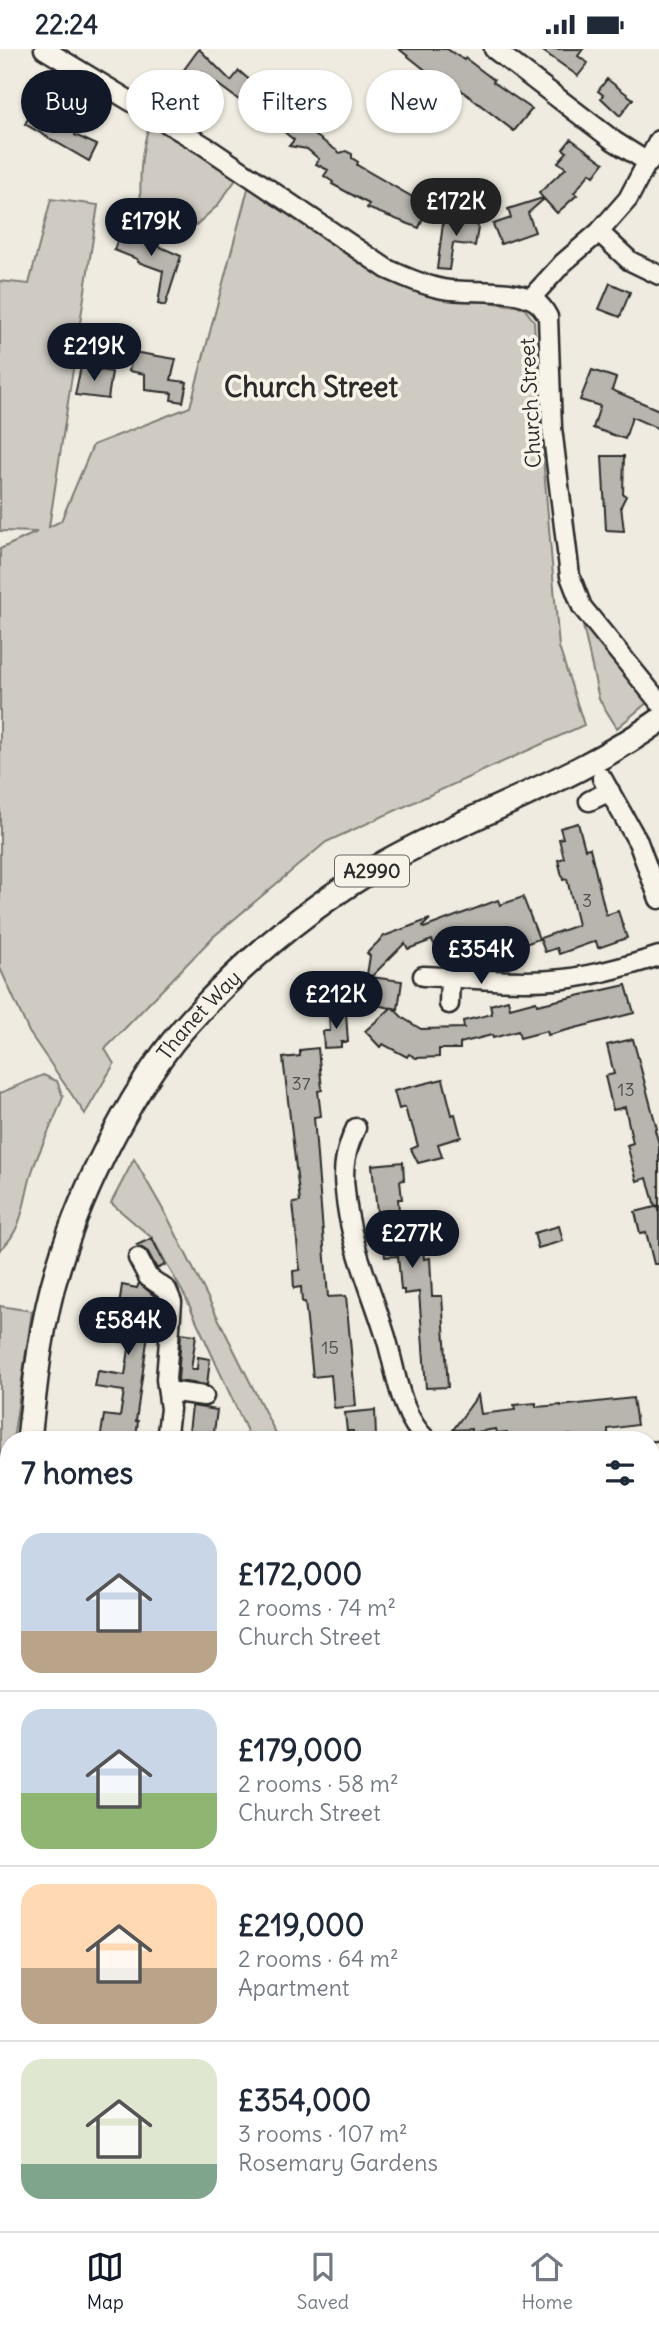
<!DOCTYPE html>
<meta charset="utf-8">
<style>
:root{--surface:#fff;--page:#f2f2f3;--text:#1f2937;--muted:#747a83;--line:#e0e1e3;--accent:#111827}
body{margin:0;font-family:Delius,sans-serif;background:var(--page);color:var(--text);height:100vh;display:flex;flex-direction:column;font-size:26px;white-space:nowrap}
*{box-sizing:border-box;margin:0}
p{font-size:23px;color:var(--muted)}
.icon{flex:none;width:38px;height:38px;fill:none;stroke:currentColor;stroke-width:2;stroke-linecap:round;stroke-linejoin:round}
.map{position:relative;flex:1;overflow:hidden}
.drawer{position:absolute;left:0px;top:1382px;width:660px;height:800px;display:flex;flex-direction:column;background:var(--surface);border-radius:28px 28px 0 0;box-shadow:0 2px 5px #0004}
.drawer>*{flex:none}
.top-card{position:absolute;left:21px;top:21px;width:618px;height:63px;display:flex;gap:14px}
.price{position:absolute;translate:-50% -60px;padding:0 16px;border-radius:24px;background:var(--accent);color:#fff;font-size:23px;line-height:46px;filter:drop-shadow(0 2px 4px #0008)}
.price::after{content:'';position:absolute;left:50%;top:42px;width:21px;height:16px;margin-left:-10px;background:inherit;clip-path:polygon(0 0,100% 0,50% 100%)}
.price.active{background:#222;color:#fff}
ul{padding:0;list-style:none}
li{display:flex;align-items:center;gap:21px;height:175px;padding:0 21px}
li+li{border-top:2px solid var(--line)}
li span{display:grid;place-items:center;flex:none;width:196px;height:140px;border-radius:21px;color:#555}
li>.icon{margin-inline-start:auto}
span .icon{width:84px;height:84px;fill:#fffc;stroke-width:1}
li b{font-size:30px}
h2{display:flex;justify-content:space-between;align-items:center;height:84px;padding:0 21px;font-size:30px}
.pill{padding:0 24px;border-radius:32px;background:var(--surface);box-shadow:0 2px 5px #0004;font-size:24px;line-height:63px}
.pill.active{background:var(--accent);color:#fff}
.status{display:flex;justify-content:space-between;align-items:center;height:49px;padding:0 35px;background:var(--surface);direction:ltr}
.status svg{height:19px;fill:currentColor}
.menu{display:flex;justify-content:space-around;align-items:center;height:98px;border-top:2px solid var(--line);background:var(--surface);font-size:19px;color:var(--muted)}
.menu a{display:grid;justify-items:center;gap:4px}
.menu .active{color:var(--accent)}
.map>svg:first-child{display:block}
.green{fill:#cfcbc2;stroke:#7d7b76;stroke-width:2}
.building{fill:#b8b5ae;stroke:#2b2b2b;stroke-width:2}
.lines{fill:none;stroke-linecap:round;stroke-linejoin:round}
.minor-casing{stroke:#2b2b2b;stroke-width:23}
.major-casing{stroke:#2b2b2b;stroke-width:28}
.minor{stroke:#f7f3e8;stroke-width:18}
.major{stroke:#f7f3e8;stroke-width:23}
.labels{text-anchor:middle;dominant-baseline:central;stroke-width:7;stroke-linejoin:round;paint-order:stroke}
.number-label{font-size:18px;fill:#4e4e4c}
.shield{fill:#f7f3e8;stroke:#686764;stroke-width:2}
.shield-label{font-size:19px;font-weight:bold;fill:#2b2b2b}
.street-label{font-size:21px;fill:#2b2b2b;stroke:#f7f3e8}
.district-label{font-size:28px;font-weight:bold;fill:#2b2b2b;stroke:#f7f3e8}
</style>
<div class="status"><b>22:24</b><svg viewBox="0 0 49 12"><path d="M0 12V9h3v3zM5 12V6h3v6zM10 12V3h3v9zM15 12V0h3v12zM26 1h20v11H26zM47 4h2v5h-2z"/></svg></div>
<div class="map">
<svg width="659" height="2182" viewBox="0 0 659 2182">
<rect width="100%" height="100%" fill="#efebe0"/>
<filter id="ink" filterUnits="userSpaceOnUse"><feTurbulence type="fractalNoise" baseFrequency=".0143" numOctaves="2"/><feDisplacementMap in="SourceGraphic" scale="14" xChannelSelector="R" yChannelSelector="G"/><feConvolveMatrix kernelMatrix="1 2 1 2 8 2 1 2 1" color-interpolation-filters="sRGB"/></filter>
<g filter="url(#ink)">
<path class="green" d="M153,65l89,57 -25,35 -21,19 -33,-2 -22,-17c-2,-35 0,-59 12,-92z
M249,136l175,108 99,14 11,14 6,100 19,226 25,78 -258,117 -113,95 -108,112 9,15 -29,50 -56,-82 -29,-64v-419l37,-17 -37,-1v-250l29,3 22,-85 47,6 -49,322 12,-6 32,-76 97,-38z
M575,540l80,107 -38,32 -18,-29z
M43,1026l14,6 6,16c-9,25 -22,48 -30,72 -10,30 -8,59 -33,81v-157z
M134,1110l35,61 110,220h-28l-65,-142 -34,-60 -41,-35z
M0,1257l32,5 -19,129h-4v43l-9,88z"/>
<path class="building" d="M199,0l32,32 8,-10 41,35 4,-7 11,8 -2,5 5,4 -4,4 46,33 6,-2 6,3v4l6,4 -1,3 71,41 -9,22 -52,-20 2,-4 -37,-20 1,-2 -9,-6 4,-6 -12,-6 3,-5 -12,-10 -18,-3 5,-6 -23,-19 -3,5 -12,-7 3,-4 -58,-43 -6,8 -12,-9z
M399,0h48l17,11 1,-2 29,22 -1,2 39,27 -18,22 -57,-44 -4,5z
M540,0h43l-5,7 10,7 -10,13z
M607,30l26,20 -13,17 -19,-18 2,-3 -5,-4z
M36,55l43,25 -4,6 22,10 -8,16 -64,-37z
M571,90l33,24 -10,13 -4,-3 -16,20 3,2 -20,18 -13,-14 -16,14 7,19 -34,12 -8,-20 18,-6 -3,-9 35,-11 -4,-5 27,-25 -8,-6 9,-10 -4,-3z
M444,167l32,4 2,8 -3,18 -22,-3 -4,27 -12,-1z
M121,181l17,7 3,-4 19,5 -2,8 23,10 -16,50 -7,-2 5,-33 -25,-9 -1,-3 -23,-9z
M610,234l20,9 -10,25 -21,-8z
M133,303l43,7 -5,21 16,2 -4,20 -12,-2 1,-7 -27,-3v-16l-16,-3z
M81,318l31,5 -4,27 -33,-4z
M592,321l24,8 -4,12 47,20v19l-27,-12 -7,22 -32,-11 7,-22 -20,-6z
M602,407h22l-1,38 3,2 -5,10 3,25 -18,-1z
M578,774l7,26 5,-1 16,67 12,-4 9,27 -29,10 -2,-7 -37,13 -2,-6 -12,4 -5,-14 38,-13 -11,-46 -4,1 -5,-20 6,-2 -5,-19 4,-1 -3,-10z
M523,848l16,42 -46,17 -3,-9 -21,8 -6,-19 -28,10 -3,-6 -24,9 -3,-6 -34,34 31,4 -4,28 -5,-1 10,10 18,11 43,-1 -1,-7 29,-7 -2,-9 18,-5 2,8 26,-7 1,4 89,-20 8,28 -86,22 -1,-4 -27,7 -2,-7 -25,7 -1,-3 -32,8v6h-21v8l-23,1 -7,-4 -2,3 -24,-13 -3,3 -15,-16 26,-23 -15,-3 2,-9 -10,-1 2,-18 -4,4 4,-25 -3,-3 17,-17 46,-17 -7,7 1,2 74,-28 2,5z
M346,964l2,29h-7v5l-17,1 -1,-17h7l-1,-17z
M633,990l24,90 -2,1 4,14v61l-4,1 -8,-28 -10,3 -10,-36 6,-2 -8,-36 -12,3 -8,-34 9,-2 -7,-29z
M318,999l4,42 -4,1 3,25 -7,1 14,180 18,-1 10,110 -22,2 -3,-33 -18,2 -8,-75h-3l-1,-15 -7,1 -1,-17 7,-1 -7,-67 7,-1 -17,-144 17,-2v-6z
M443,1030l9,36 3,-1 6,23 -23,7 4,13 -24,6 -7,-14 7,-3 -7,-24h-2l-4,-15 -6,2 -5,-18z
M403,1113l1,18 -4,1 2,18h-4l3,34 20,-2 3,28 6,-1 2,38h10l6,91 -22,1 -7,-96 -15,2v-4h-3l-3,-34 -13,1 -3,-27h-3l-7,-65z
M659,1157v58h-5l-8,-32 -6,1 -5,-21z
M559,1177l4,15 -25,7 -4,-15z
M152,1189l13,27 -8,4 -9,-17 -11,-7z
M139,1234l19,16 -6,35h-4l-12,87h2l-2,16h-3v3h-33l4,-25 16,2 4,-26 -29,-4 3,-16 27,4 5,-32 -27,-4 2,-35 14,2 3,-21 15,3z
M181,1284l15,2 -5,34h6l1,-12 12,2 -3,26 -29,-4z
M478,1346l3,19 34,-4 -1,-5 22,-2v4l25,-2v1l72,-8 4,27 -29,4v7l-37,4v-5l-44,4v-3l-19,2 -1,-6 -10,1 -1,-4 -25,4v-4l-18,1z
M192,1357l25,4 -4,30h-25z
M375,1361l1,28 -22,2 -1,-9h-6l-2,-18z"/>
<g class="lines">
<defs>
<path id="minor" d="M44,0l161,97 182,123c18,8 36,16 56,20 26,5 70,-2 92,12 6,4 10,10 13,16l4,111 18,148 12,31 77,95
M494,0l120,92 35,22
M599,183l31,29 29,14
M531,249l32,-35 36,-31 29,-33 31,-59
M602,729l36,64 21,57
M589,752l21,-10
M423,927c46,2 95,8 141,3 32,-4 64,-13 95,-23
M449,955l1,-27
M356,1079c-10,21 -14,39 -11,62 4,50 24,94 39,141 12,35 14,83 43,109
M138,1209l10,19 19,13 5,12 -6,77 4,30 -4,31
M168,1342l36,5
M651,1403l8,-1
M651,2002l8,-27
M651,2104l8,19
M345,2174l3,8
M417,2174l9,8
M436,2174l4,8
M565,2174c26,3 56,8 82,0
M385,2178l1,4
M456,2182l6,-8"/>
<g id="major">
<path id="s1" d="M29,1391c6,-57 12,-117 29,-172 24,-80 78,-189 135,-250 56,-61 121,-115 193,-156 89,-50 189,-81 273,-141"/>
<path d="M0,1685l9,-83"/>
<path d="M0,1983l9,27"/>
<path d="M0,2093l9,-6"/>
</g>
</defs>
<use href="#minor" class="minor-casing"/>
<use href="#major" class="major-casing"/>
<use href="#minor" class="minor"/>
<use href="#major" class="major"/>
</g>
</g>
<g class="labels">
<g class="number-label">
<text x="587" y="851">3</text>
<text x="301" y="1034">37</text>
<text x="626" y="1040">13</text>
<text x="330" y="1298">15</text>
</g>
<rect class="shield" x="335" y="806.5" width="74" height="31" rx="5"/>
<g class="shield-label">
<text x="372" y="822">A2990</text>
</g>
<g class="street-label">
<text transform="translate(530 354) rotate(-93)">Church Street</text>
<text stroke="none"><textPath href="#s1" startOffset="467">Thanet Way</textPath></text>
</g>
<g class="district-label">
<text x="311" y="338">Church Street</text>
</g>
</g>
</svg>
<b class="price active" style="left:456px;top:189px">£172K</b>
<b class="price" style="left:151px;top:209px">£179K</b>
<b class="price" style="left:94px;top:334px">£219K</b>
<b class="price" style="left:481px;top:937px">£354K</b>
<b class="price" style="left:336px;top:982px">£212K</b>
<b class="price" style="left:412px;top:1221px">£277K</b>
<b class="price" style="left:128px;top:1308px">£584K</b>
<div class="top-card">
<a class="pill active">Buy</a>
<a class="pill">Rent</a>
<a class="pill">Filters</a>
<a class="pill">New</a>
</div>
<section class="drawer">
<h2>7 homes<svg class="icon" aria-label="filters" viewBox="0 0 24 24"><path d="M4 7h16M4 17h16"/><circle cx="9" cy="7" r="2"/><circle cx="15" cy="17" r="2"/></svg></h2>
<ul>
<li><span style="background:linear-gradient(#c9d6e8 70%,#b9a48a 0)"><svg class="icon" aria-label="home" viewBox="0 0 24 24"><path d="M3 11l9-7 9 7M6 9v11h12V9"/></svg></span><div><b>£172,000</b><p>2 rooms · 74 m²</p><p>Church Street</p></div></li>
<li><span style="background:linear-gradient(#c9d6e8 60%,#8fb573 0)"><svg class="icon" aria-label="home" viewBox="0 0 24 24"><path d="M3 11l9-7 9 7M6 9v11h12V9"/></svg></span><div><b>£179,000</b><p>2 rooms · 58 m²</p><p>Church Street</p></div></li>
<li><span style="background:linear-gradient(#ffd9b3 60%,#b9a48a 0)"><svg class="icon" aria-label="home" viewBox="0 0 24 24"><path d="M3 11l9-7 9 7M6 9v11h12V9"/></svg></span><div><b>£219,000</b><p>2 rooms · 64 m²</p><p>Apartment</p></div></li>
<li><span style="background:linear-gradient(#dfe7d0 75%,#7fa58c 0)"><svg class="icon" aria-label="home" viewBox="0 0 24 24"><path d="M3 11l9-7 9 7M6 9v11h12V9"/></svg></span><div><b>£354,000</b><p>3 rooms · 107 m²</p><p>Rosemary Gardens</p></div></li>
</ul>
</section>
</div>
<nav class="menu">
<a class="active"><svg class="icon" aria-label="map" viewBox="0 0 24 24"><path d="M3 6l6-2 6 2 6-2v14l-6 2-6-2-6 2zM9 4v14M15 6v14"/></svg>Map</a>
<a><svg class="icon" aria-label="saved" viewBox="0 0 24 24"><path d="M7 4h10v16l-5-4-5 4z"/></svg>Saved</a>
<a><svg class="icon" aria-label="home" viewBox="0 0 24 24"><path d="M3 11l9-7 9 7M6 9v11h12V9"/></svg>Home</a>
</nav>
